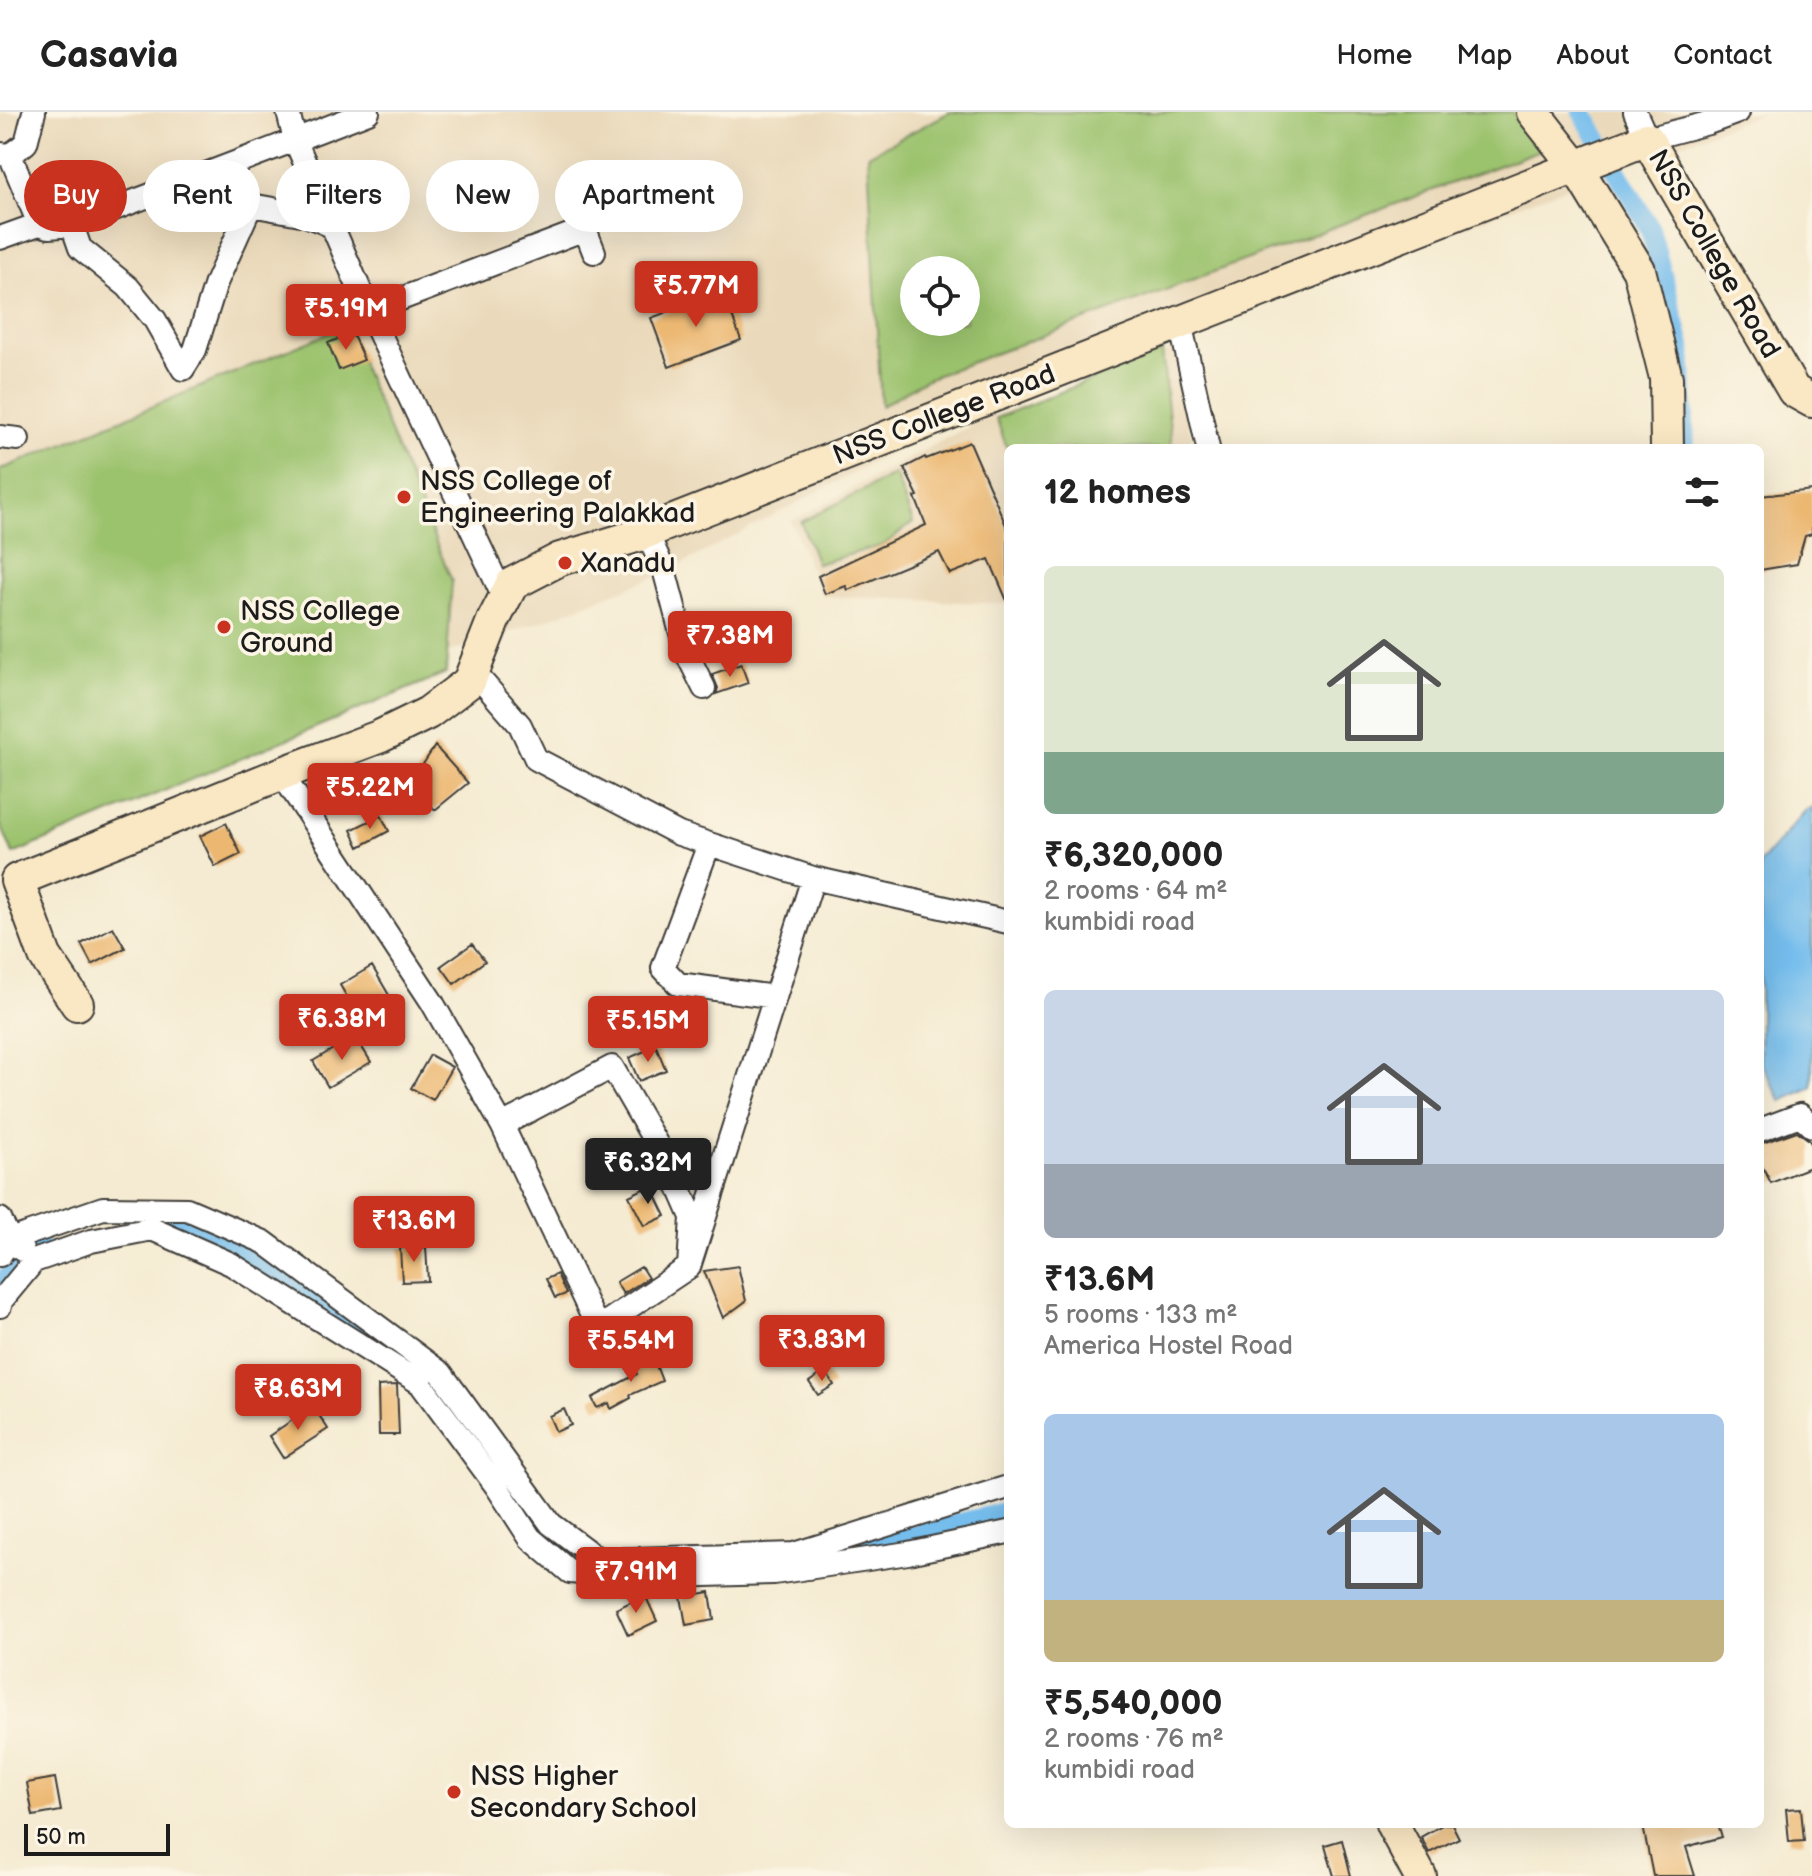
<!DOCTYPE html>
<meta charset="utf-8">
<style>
:root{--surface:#fff;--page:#f2f2f2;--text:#222;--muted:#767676;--line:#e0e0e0;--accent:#c8321e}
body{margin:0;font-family:"Balsamiq Sans",sans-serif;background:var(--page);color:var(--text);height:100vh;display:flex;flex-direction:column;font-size:30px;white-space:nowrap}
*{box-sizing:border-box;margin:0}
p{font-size:26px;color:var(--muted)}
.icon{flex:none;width:44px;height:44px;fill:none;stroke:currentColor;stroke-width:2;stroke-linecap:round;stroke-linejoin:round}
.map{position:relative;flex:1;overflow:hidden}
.sheet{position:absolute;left:1004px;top:332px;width:760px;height:1384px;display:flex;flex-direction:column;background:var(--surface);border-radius:12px;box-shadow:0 8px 32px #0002}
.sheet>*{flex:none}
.hud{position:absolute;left:24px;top:48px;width:760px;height:72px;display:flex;gap:16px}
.buttons{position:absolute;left:900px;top:144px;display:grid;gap:16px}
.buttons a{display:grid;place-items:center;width:80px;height:80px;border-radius:50%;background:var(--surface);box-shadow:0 8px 32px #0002;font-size:40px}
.scale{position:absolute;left:24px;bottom:20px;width:146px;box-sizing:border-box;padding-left:8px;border:4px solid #1c1c1c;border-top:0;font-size:22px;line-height:28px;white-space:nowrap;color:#1c1c1c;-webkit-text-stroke:6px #fcf5e5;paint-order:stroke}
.price{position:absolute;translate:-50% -68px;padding:0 18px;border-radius:8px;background:var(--accent);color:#fff;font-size:26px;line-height:52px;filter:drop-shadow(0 2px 4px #0008)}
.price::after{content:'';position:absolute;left:50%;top:48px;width:24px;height:18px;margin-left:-12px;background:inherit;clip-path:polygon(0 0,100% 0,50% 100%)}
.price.active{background:#222;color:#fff}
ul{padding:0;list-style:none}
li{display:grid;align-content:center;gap:16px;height:424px;padding:0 40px}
li span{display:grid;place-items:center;height:248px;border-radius:12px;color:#555}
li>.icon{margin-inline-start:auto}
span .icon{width:144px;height:144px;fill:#fffc;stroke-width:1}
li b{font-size:34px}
h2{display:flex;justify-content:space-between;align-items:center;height:96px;padding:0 40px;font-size:34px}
.tag{padding:0 28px;border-radius:36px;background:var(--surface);box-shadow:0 8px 32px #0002;font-size:28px;line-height:72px}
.tag.active{background:var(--accent);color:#fff}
header{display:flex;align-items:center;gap:48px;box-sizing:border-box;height:112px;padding:0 40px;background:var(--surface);border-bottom:2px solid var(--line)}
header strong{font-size:38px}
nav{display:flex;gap:44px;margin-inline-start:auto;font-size:28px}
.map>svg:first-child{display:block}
.built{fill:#ead9ba;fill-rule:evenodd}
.green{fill:#9bc26d;stroke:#5c6f44;stroke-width:2;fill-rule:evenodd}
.water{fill:#75bded;stroke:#486c84;stroke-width:2}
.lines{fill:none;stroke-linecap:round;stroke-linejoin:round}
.canal{stroke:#75bded;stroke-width:20}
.building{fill:#ecb771}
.street-casing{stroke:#3d3b37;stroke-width:26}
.secondary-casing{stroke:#3d3b37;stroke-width:36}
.street{stroke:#fff;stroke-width:22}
.secondary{stroke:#fae7c3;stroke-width:32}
.poi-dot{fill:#c8321e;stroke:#fcf5e5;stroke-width:3}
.labels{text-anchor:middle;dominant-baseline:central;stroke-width:7;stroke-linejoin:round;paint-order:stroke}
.street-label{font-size:28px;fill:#1c1c1c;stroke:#fcf5e5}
.poi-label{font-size:28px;fill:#1c1c1c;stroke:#fcf5e5;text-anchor:start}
</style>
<header>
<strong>Casavia</strong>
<nav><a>Home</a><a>Map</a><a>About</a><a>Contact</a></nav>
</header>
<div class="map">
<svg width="1812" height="1764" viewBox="0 0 1812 1764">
<rect width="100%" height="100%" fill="#fcf5e5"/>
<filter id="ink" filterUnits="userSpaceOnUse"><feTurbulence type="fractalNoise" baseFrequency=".0125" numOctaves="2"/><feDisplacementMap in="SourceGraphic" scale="16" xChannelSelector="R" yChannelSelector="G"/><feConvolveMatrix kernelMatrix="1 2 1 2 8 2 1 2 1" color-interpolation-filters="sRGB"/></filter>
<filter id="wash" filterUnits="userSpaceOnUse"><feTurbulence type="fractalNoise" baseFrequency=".006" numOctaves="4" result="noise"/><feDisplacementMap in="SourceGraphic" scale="32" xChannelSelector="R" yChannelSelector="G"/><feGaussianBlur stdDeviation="1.8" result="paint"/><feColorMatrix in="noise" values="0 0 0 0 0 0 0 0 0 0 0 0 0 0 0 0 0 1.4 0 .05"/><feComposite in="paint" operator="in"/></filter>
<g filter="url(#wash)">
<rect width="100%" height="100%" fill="#f5ebd2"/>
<path class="built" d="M0,0h1765l-816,310 -284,151 -114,45 -104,35 -447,90zM914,158h52v52h-52z
M1176,236l17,100h-185v156l-186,-8 -31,-75 184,-98z"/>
<path class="green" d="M950,0h563l30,37 -616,230 -46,27 -13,-251zM914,158h52v52h-52z
M346,214l106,255 -6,92 -433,181 -13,-31v-353z
M1162,239l10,97h-164v3l-12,-33z
M895,362l18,49 -30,22 -66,19 -16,-42z"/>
<path class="water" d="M1812,696v279l-31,14 -21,-40v-198l46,-53z"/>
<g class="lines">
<path class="canal" d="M1582,0l68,117 31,116 4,103
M149,1108l17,-4 69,33 138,93
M0,1178c12,-21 17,-34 41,-41
M411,1252l17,11 57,77
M813,1444l17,-1 178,-44"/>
</g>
<g id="blocks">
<path class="building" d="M723,179l18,49 -72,27 -18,-49z
M352,221l12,27 -25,10 -11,-27z
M970,330l38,88v73l-19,-44 -39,15 -11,-22 -91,38 -2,-4 -21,8 -7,-18 108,-51 -11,-28 3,-1 -14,-28 21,-11 1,2z
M1812,378v44l-7,2 -8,28 -37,6v-74z
M741,552l7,19 -32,11 2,-6 -6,-14z
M435,634l33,37 -33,27 -25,-26z
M381,703l8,16 -30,16 -8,-17z
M226,711l15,31 -26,13 -15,-31z
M113,815l12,21 -33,17 -11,-21z
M472,832l13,17 -31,23 -13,-18z
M372,854l28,48 -32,19 -28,-48z
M355,924l16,26 -43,25 -15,-26z
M656,934l10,24 -27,11 -10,-23z
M430,943l22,12 -19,33 -22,-12z
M1797,1019l12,9 3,5v21l-41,17 -11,-21v-18z
M651,1073l15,31 -22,10 -15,-30z
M426,1135l2,34 -26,1 -2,-34z
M738,1154l8,35 -23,17 -19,-47z
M641,1155l7,11 -25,16 -7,-12z
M557,1162l9,20 -11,4 -9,-19z
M652,1243l10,26 -32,14 1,3 -20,11 -2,-6 -12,5 -5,-10 45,-24 -4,-11z
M825,1259l9,14 -16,10 -9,-13z
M397,1273l2,50h-20l-1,-49z
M313,1294l15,23 -45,29 -14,-22z
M564,1297l7,16 -15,7 -7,-16z
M710,1480l4,28 -28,5 -5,-28z
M645,1483l12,26 -29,14 -12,-26z
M55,1666l6,33 -28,5 -6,-33z
M1801,1696l3,33 -15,1 -3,-33z
M1444,1712h8l7,14 -30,15 -8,-16z
M1653,1712h65l4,13 -36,10 9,29h-42l-10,-50z
M1342,1728l9,36h-17l-9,-31z"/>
</g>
</g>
<g filter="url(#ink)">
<use href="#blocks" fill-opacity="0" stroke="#3d3b37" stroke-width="2"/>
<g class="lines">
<defs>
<path id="street" d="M288,0l7,28 73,-28
M1635,0l12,27 61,-16 30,-11
M0,42l10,1 29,69 10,3 23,-2 223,-85 74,171 135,287
M10,43l16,-12 8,-31
M72,113l8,23 48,39 27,33 28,49 12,-19 21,-67 35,-78 55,10 26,11
M0,126l39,-14
M369,199l216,-82 9,23
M1180,210l28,126
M0,325l18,2
M634,426l14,-3 17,38 21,79 18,36
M473,559l47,54 16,34 143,75 134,44 195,44
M283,661l8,15 141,214 70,123 110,-58 59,102 21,48 -3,50 124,-389
M709,732l-46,124 15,16 97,13
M502,1013l93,197h12l82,-55
M1760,1018l40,-15 12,11
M0,1107l10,21 12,10
M0,1143l10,-15 93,-32 84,1 77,33 177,131 110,151 48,36 195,-6 214,-67
M0,1194l1,-5 33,-40 57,-20 61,-12 79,35 189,119 77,104 33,51 40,34 77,7 25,-3 102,-3 134,-20 100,-21"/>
<path id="secondary" d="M1533,0l43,55 63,103 27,108 1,70
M17,768l266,-107 98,-37 47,-23 41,-31 24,-61 19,-37 48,-25 76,-23 1011,-397 147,252 18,10
M17,768l28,76 32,48
M1392,1712l28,52"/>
</defs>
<use href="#street" class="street-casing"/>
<use href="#secondary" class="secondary-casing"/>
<use href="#street" class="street"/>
<use href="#secondary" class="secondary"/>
</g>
</g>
<g class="poi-dot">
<circle cx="404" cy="385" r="8"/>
<circle cx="565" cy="451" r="8"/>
<circle cx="224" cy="515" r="8"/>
<circle cx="454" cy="1680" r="8"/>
</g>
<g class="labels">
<g class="street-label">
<text transform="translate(1714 142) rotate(60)">NSS College Road</text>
<text transform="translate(944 303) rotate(-21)">NSS College Road</text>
</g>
<g class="poi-label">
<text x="420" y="369">NSS College of<tspan x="420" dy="32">Engineering Palakkad</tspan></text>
<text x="581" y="451">Xanadu</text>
<text x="240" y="499">NSS College<tspan x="240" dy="32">Ground</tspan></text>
<text x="470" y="1664">NSS Higher<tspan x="470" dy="32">Secondary School</tspan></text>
</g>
</g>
</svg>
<div class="buttons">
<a><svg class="icon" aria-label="locate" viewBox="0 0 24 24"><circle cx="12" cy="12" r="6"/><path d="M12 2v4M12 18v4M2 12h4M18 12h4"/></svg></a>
</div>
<div class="scale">50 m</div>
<b class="price" style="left:696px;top:217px">₹5.77M</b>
<b class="price" style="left:346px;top:240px">₹5.19M</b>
<b class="price" style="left:730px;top:567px">₹7.38M</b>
<b class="price" style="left:370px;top:719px">₹5.22M</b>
<b class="price" style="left:342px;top:950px">₹6.38M</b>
<b class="price" style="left:648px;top:952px">₹5.15M</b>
<b class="price active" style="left:648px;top:1094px">₹6.32M</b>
<b class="price" style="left:414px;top:1152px">₹13.6M</b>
<b class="price" style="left:822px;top:1271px">₹3.83M</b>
<b class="price" style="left:631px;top:1272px">₹5.54M</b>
<b class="price" style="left:298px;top:1320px">₹8.63M</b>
<b class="price" style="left:636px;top:1503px">₹7.91M</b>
<div class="hud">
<a class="tag active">Buy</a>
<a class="tag">Rent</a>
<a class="tag">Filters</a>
<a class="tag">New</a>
<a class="tag">Apartment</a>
</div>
<section class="sheet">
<h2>12 homes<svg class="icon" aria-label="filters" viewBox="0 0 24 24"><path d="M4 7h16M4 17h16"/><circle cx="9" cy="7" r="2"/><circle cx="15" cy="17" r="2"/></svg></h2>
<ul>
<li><span style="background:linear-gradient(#dfe7d0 75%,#7fa58c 0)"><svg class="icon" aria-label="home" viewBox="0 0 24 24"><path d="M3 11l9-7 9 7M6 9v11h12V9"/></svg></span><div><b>₹6,320,000</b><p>2 rooms · 64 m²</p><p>kumbidi road</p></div></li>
<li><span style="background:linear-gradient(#c9d6e8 70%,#9aa5b1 0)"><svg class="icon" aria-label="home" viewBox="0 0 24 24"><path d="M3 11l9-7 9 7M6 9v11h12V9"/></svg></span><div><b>₹13.6M</b><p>5 rooms · 133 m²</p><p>America Hostel Road</p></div></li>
<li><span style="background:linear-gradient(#a9c7e8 75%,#c2b280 0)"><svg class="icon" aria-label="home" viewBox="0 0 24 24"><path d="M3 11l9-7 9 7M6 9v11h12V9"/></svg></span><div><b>₹5,540,000</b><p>2 rooms · 76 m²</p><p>kumbidi road</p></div></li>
</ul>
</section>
</div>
